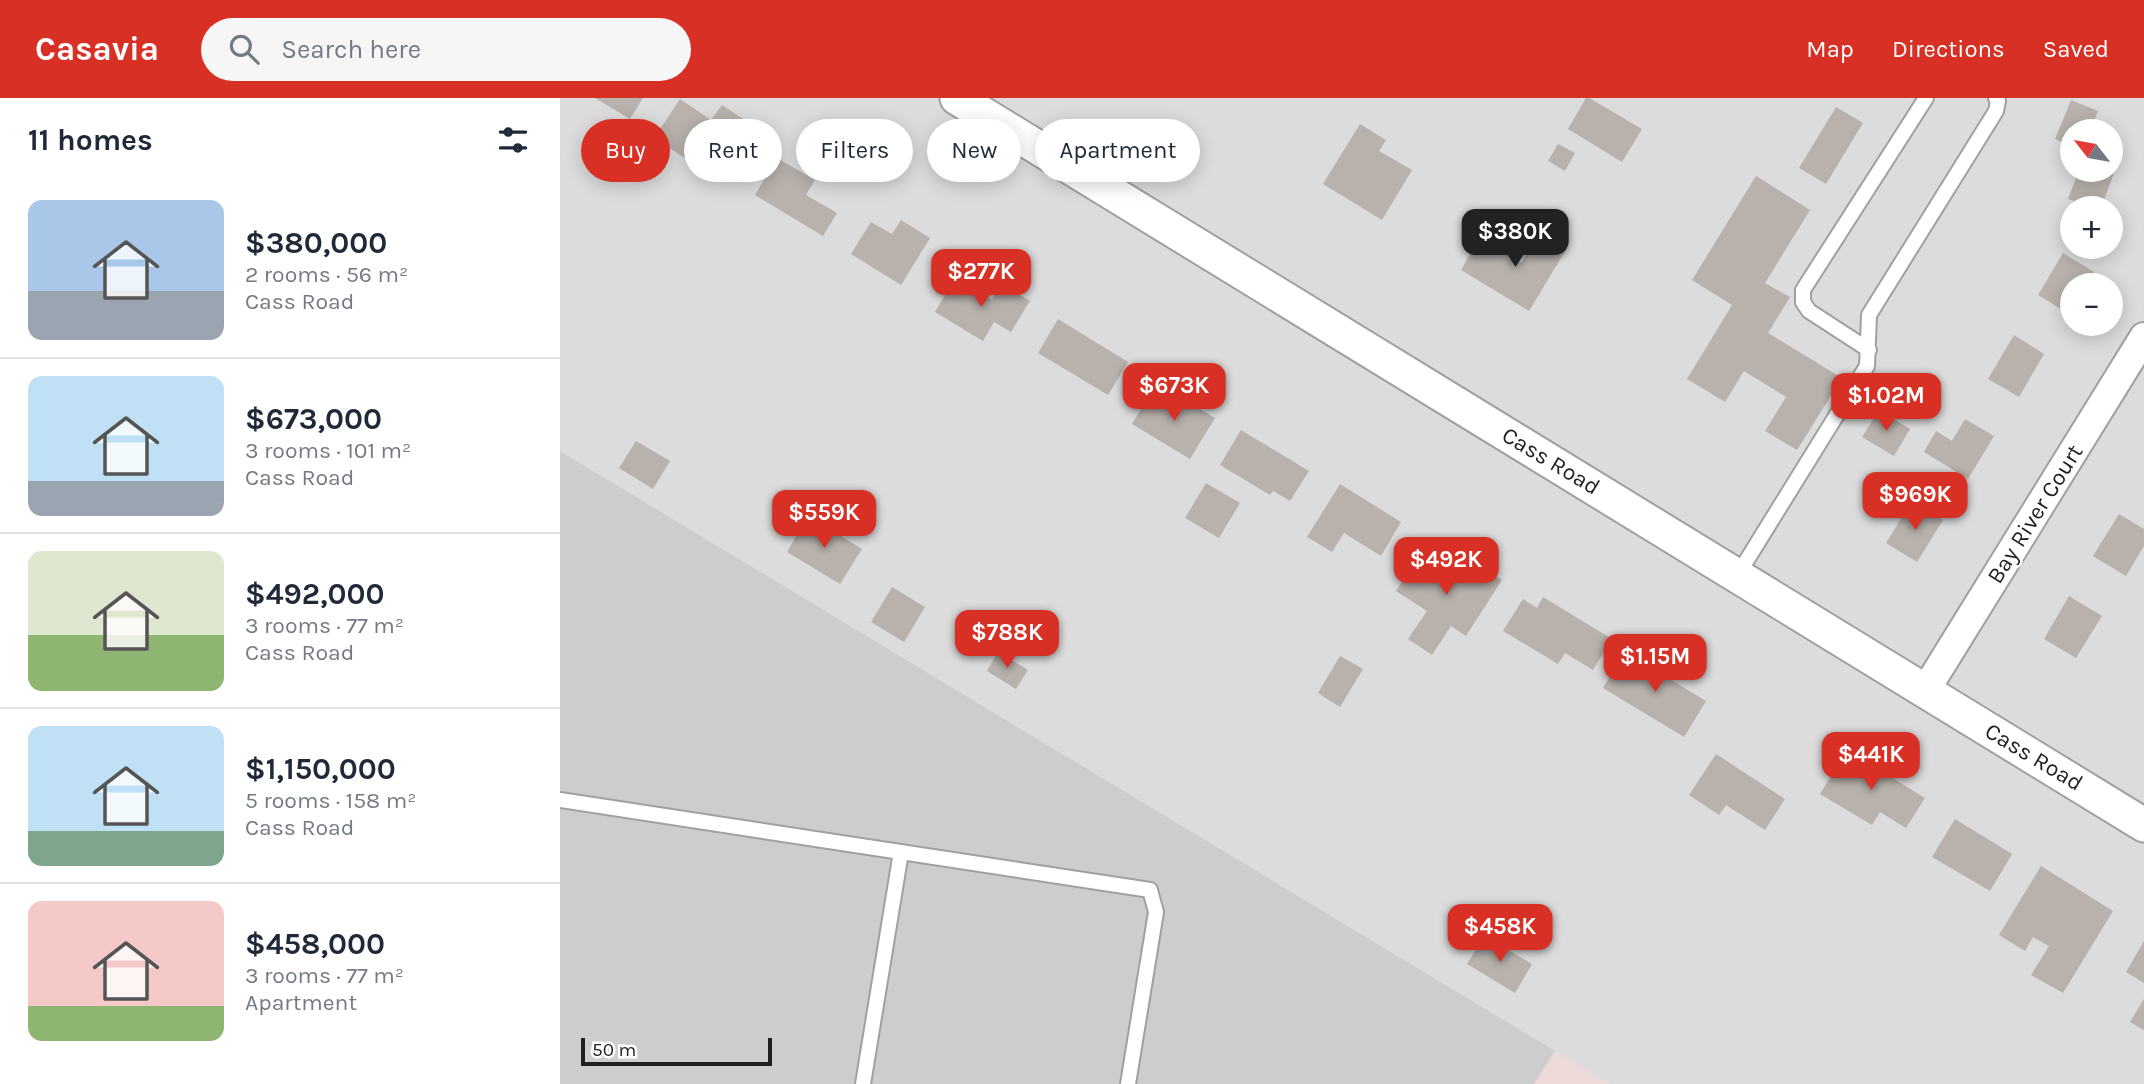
<!DOCTYPE html>
<meta charset="utf-8">
<style>
:root{--surface:#fff;--page:#f6f6f7;--text:#1f2937;--muted:#747a83;--line:#e0e1e3;--accent:#d93025}
body{margin:0;font-family:Karla,sans-serif;background:var(--page);color:var(--text);height:100vh;display:flex;flex-direction:column;font-size:26px;white-space:nowrap}
*{box-sizing:border-box;margin:0}
p{font-size:23px;color:var(--muted)}
.icon{flex:none;width:38px;height:38px;fill:none;stroke:currentColor;stroke-width:2;stroke-linecap:round;stroke-linejoin:round}
.map{position:relative;flex:1;overflow:hidden}
.drawer{display:flex;flex-direction:column;background:var(--surface);width:560px}
.drawer>*{flex:none}
.banner{position:absolute;left:21px;top:21px;width:665px;height:63px;display:flex;gap:14px}
.needle{width:46px;rotate:301deg}
.controls{position:absolute;left:1500px;top:21px;display:grid;gap:14px}
.controls a{display:grid;place-items:center;width:63px;height:63px;border-radius:50%;background:var(--surface);box-shadow:0 4px 18px #0003;font-size:35px}
.scale{position:absolute;left:21px;bottom:18px;width:191px;box-sizing:border-box;padding-left:7px;border:4px solid #1f1f1f;border-top:0;font-size:19px;line-height:24px;white-space:nowrap;color:#1f1f1f;-webkit-text-stroke:5px #fff;paint-order:stroke}
.price{position:absolute;translate:-50% -60px;padding:0 16px;border-radius:14px;background:var(--accent);color:#fff;font-size:23px;line-height:46px;filter:drop-shadow(0 2px 4px #0008)}
.price::after{content:'';position:absolute;left:50%;top:42px;width:21px;height:16px;margin-left:-10px;background:inherit;clip-path:polygon(0 0,100% 0,50% 100%)}
.price.on{background:#222;color:#fff}
ul{padding:0;list-style:none}
li{display:flex;align-items:center;gap:21px;height:175px;padding:0 28px}
li+li{border-top:2px solid var(--line)}
li span{display:grid;place-items:center;flex:none;width:196px;height:140px;border-radius:14px;color:#555}
li>.icon{margin-inline-start:auto}
span .icon{width:84px;height:84px;fill:#fffc;stroke-width:1}
li b{font-size:30px}
h2{display:flex;justify-content:space-between;align-items:center;height:84px;padding:0 28px;font-size:30px}
.tag{padding:0 24px;border-radius:32px;background:var(--surface);box-shadow:0 4px 18px #0003;font-size:24px;line-height:63px}
.tag.on{background:var(--accent);color:#fff}
header{display:flex;align-items:center;gap:42px;box-sizing:border-box;height:98px;padding:0 35px;background:var(--accent);color:#fff}
header strong{font-size:33px}
nav{display:flex;gap:38px;margin-inline-start:auto;font-size:24px}
.search{width:490px;height:63px;background:var(--page);display:flex;align-items:center;gap:18px;box-sizing:border-box;padding:0 24px;border-radius:38px;color:var(--muted);font-size:26px}
main{display:flex;flex:1;min-height:0}
.map>svg:first-child{display:block}
.residential{fill:#dddcdc;fill-rule:evenodd}
.commercial{fill:#edd9d8}
.religious{fill:#cdcdcd}
.building{fill:#b8b1ac}
.lines{fill:none;stroke-linecap:round;stroke-linejoin:round}
.service-casing{stroke:#a0a0a0;stroke-width:18}
.minor-casing{stroke:#a0a0a0;stroke-width:32}
.tertiary-casing{stroke:#a0a0a0;stroke-width:37}
.service{stroke:#fff;stroke-width:14}
.minor{stroke:#fff;stroke-width:28}
.tertiary{stroke:#fff;stroke-width:33}
.labels{text-anchor:middle;dominant-baseline:central;stroke-width:5;stroke-linejoin:round;paint-order:stroke}
.street-label{font-size:23px;fill:#1f1f1f;stroke:#fff}
</style>
<header>
<strong>Casavia</strong>
<div class="search"><svg class="icon" aria-label="search" viewBox="0 0 24 24"><circle cx="10" cy="10" r="6"/><path d="M15 15l6 6"/></svg>Search here</div>
<nav><a>Map</a><a>Directions</a><a>Saved</a></nav>
</header>
<main>
<section class="drawer">
<h2>11 homes<svg class="icon" aria-label="filters" viewBox="0 0 24 24"><path d="M4 7h16M4 17h16"/><circle cx="9" cy="7" r="2"/><circle cx="15" cy="17" r="2"/></svg></h2>
<ul>
<li><span style="background:linear-gradient(#a9c7e8 65%,#9aa5b1 0)"><svg class="icon" aria-label="home" viewBox="0 0 24 24"><path d="M3 11l9-7 9 7M6 9v11h12V9"/></svg></span><div><b>$380,000</b><p>2 rooms · 56 m²</p><p>Cass Road</p></div></li>
<li><span style="background:linear-gradient(#bfe0f5 75%,#9aa5b1 0)"><svg class="icon" aria-label="home" viewBox="0 0 24 24"><path d="M3 11l9-7 9 7M6 9v11h12V9"/></svg></span><div><b>$673,000</b><p>3 rooms · 101 m²</p><p>Cass Road</p></div></li>
<li><span style="background:linear-gradient(#dfe7d0 60%,#8fb573 0)"><svg class="icon" aria-label="home" viewBox="0 0 24 24"><path d="M3 11l9-7 9 7M6 9v11h12V9"/></svg></span><div><b>$492,000</b><p>3 rooms · 77 m²</p><p>Cass Road</p></div></li>
<li><span style="background:linear-gradient(#bfe0f5 75%,#7fa58c 0)"><svg class="icon" aria-label="home" viewBox="0 0 24 24"><path d="M3 11l9-7 9 7M6 9v11h12V9"/></svg></span><div><b>$1,150,000</b><p>5 rooms · 158 m²</p><p>Cass Road</p></div></li>
<li><span style="background:linear-gradient(#f6c9c9 75%,#8fb573 0)"><svg class="icon" aria-label="home" viewBox="0 0 24 24"><path d="M3 11l9-7 9 7M6 9v11h12V9"/></svg></span><div><b>$458,000</b><p>3 rooms · 77 m²</p><p>Apartment</p></div></li>
</ul>
</section>
<div class="map">
<svg width="1584" height="986" viewBox="0 0 1584 986">
<rect width="100%" height="100%" fill="#efece6"/>
<path class="residential" d="M0,0h1584v986h-535l-1049,-633zM1512,33h38v39h-38zM1512,110h38v39h-38zM1512,187h38v39h-38z"/>
<path class="commercial" d="M995,953l54,33h-75z"/>
<path class="religious" d="M0,353l995,600 -21,33h-974z"/>
<path class="building" d="M35,0h48l-13,21z
M1026,0h3l53,31 -20,33 -54,-33z
M120,1l31,21 11,-15 27,18 -35,54 -60,-39z
M1511,2l27,11 -8,20h-18v15l-17,-7z
M1276,9l27,16 -37,61 -27,-16z
M800,26l26,16 -7,11 33,19 -30,50 -59,-36z
M998,46l17,9 -10,18 -17,-10z
M217,60l38,22 -9,15 31,18 -14,23 -68,-41z
M1550,61l8,3 -17,46h-7l-26,-9 11,-29h31z
M1196,78l54,34 -45,73 25,14 -22,36 74,45 -45,72 -32,-19 21,-34 -42,-26 -19,31 -38,-23 45,-74 -40,-25z
M341,122l29,18 -29,47 -50,-31 20,-32 21,12z
M980,134l27,16 -38,63 -68,-41 18,-32 42,25z
M1503,155l31,19 -8,13h-14v24l-3,5 -31,-19z
M395,180l37,22 9,-16 29,17 -19,31 -17,-10 -11,19 -48,-29z
M498,221l70,43 -20,33 -70,-42z
M1454,237l30,19 -25,43 -31,-18z
M612,294l43,26 -25,41 -58,-35 18,-30 16,10z
M1319,312l31,19 -16,27 -32,-19z
M1405,321l29,17 -26,43 -44,-27 12,-21 16,10z
M681,332l68,41 -19,30 -17,-10 -3,4 -50,-30z
M76,343l34,20 -17,28 -34,-21z
M646,385l34,20 -21,35 -34,-20z
M780,386l61,38 -20,34 -37,-23 -12,19 -25,-15z
M1352,403l31,19 -26,42 -31,-19z
M1559,416l25,15v17l-18,30 -33,-20z
M248,418l54,33 -22,35 -53,-32z
M865,448l40,27 7,-12 30,19 -36,56 -15,-10 -19,29 -24,-16 19,-28 -31,-20z
M332,489l33,20 -21,35 -33,-20z
M1509,498l33,20 -26,42 -32,-19z
M983,499l69,42 -19,31 -28,-17 -7,11 -55,-33 20,-32 14,9z
M438,554l30,18 -12,19 -29,-18z
M1065,554l81,49 -22,36 -81,-49z
M780,558l23,13 -23,38 -22,-14z
M1287,652l78,48 -19,30 -26,-16 -8,13 -52,-31z
M1156,656l69,45 -20,31 -39,-25 -7,10 -30,-20z
M1395,721l57,35 -22,37 -58,-34z
M1481,768l72,45 -50,82 -32,-18 18,-29 -16,-9 -8,14 -26,-16z
M924,838l48,28 -17,29 -48,-29z
M1584,843v42l-18,-11z
M1584,901v31l-14,-8z"/>
<g class="lines">
<defs>
<path id="service" d="M1309,252l-60,-39 -6,-9v-12l123,-192
M1177,478l130,-210 2,-51 127,-204 2,-10 -2,-3
M0,702l590,90 6,22 -28,172
M303,986l38,-232"/>
<path id="minor" d="M1365,593l219,-354"/>
<path id="tertiary" d="M397,0l1187,727"/>
</defs>
<use href="#service" class="service-casing"/>
<use href="#minor" class="minor-casing"/>
<use href="#tertiary" class="tertiary-casing"/>
<use href="#service" class="service"/>
<use href="#minor" class="minor"/>
<use href="#tertiary" class="tertiary"/>
</g>
<g class="labels">
<g class="street-label">
<text transform="translate(991 363) rotate(31)">Cass Road</text>
<text transform="translate(1475 416) rotate(-58)">Bay River Court</text>
<text transform="translate(1474 659) rotate(31)">Cass Road</text>
</g>
</g>
</svg>
<div class="controls">
<a><svg class="needle" viewBox="-14 -14 28 28"><path d="M0-13l5 13h-10z" fill="#e53935"/><path d="M0 13l5-13h-10z" fill="#747a83"/></svg></a>
<a>+</a>
<a>−</a>
</div>
<div class="scale">50 m</div>
<b class="price on" style="left:955px;top:171px">$380K</b>
<b class="price" style="left:421px;top:211px">$277K</b>
<b class="price" style="left:614px;top:325px">$673K</b>
<b class="price" style="left:1326px;top:335px">$1.02M</b>
<b class="price" style="left:1355px;top:434px">$969K</b>
<b class="price" style="left:264px;top:452px">$559K</b>
<b class="price" style="left:886px;top:499px">$492K</b>
<b class="price" style="left:447px;top:572px">$788K</b>
<b class="price" style="left:1095px;top:596px">$1.15M</b>
<b class="price" style="left:1311px;top:694px">$441K</b>
<b class="price" style="left:940px;top:866px">$458K</b>
<div class="banner">
<a class="tag on">Buy</a>
<a class="tag">Rent</a>
<a class="tag">Filters</a>
<a class="tag">New</a>
<a class="tag">Apartment</a>
</div>
</div>
</main>
